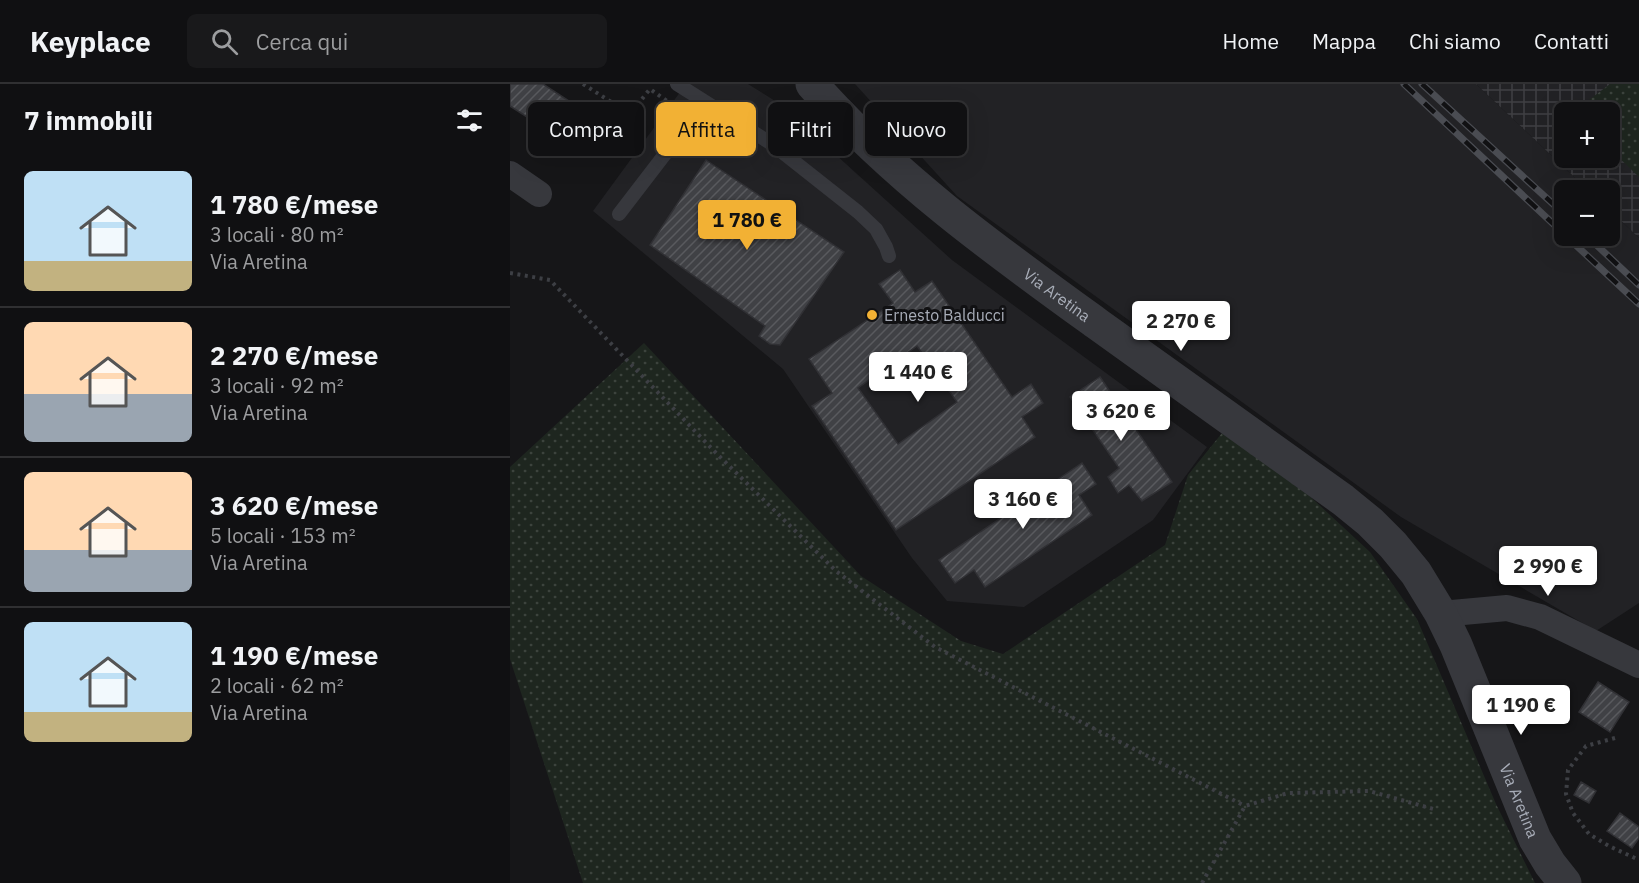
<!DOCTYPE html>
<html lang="it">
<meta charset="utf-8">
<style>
:root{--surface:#101012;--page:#19191b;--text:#f1f3f6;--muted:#9c9d9f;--line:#303032;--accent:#f2b134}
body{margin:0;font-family:"IBM Plex Sans",sans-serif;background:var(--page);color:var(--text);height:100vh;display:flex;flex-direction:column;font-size:22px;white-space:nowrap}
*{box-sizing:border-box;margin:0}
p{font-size:20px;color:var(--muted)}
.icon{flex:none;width:33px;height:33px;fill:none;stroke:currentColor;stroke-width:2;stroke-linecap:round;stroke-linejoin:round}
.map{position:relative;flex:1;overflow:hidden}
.panel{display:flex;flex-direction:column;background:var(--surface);width:510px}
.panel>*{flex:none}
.hud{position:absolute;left:18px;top:18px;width:570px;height:54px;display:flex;gap:12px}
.fabs{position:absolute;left:1044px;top:18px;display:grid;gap:12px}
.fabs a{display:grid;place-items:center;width:66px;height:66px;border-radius:9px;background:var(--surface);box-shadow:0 6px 24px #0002,0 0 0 2px var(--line);font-size:30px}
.price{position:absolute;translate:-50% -51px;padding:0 14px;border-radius:6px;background:#fff;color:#222;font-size:20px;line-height:39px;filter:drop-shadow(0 2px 3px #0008)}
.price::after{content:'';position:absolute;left:50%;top:36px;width:18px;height:14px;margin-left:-9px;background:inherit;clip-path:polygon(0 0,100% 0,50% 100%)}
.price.current{background:var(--accent);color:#111}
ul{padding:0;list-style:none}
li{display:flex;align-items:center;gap:18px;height:150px;padding:0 24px}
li+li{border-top:2px solid var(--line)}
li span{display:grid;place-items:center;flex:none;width:168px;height:120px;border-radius:9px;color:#555}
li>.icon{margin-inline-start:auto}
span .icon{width:72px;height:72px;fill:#fffc;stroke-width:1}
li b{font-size:26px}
h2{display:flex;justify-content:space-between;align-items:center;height:72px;padding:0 24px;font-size:26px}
.pill{padding:0 21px;border-radius:9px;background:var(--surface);box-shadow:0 6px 24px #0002,0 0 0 2px var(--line);font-size:21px;line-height:54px}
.pill.current{background:var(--accent);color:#111}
header{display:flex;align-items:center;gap:36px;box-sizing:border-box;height:84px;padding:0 30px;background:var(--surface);border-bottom:2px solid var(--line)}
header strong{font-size:28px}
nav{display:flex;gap:33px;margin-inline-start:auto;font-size:21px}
.search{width:420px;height:54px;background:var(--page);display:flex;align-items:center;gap:15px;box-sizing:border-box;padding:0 21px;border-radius:9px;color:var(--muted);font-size:22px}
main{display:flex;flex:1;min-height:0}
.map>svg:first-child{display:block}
.built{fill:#222225}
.industrial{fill:url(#industrial-grid);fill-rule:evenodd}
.grass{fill:url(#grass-dots)}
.building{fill:url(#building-hatch);stroke:#303034;stroke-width:1.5;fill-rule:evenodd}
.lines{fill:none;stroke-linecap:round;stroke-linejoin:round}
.path{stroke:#3d3f44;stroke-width:4;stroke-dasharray:3 4.5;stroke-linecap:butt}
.service{stroke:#37383d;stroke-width:14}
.minor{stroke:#37383d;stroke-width:26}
.tertiary{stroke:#37383d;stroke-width:33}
.rail-casing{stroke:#4a4c52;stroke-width:7}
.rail{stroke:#111113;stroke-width:4.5;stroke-dasharray:14;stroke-linecap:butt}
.poi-dot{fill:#f2b134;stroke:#111113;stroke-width:2}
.labels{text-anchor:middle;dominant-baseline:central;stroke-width:6;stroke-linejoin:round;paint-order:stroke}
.street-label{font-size:16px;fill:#a8adb8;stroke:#111113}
.poi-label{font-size:16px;fill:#a8adb8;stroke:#111113;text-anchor:start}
</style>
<header>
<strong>Keyplace</strong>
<div class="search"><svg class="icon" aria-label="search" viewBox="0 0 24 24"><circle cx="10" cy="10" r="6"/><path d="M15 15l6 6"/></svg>Cerca qui</div>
<nav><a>Home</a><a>Mappa</a><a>Chi siamo</a><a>Contatti</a></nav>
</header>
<main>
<section class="panel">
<h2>7 immobili<svg class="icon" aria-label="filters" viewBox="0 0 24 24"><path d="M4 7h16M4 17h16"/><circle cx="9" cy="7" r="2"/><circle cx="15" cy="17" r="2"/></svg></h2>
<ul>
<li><span style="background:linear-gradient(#bfe0f5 75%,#c2b280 0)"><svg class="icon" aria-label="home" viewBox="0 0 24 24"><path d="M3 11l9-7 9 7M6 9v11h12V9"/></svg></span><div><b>1 780 €/mese</b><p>3 locali · 80 m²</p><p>Via Aretina</p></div></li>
<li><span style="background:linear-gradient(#ffd9b3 60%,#9aa5b1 0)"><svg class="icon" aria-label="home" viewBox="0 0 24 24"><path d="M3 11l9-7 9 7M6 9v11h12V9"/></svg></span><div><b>2 270 €/mese</b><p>3 locali · 92 m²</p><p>Via Aretina</p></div></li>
<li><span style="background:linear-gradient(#ffd9b3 65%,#9aa5b1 0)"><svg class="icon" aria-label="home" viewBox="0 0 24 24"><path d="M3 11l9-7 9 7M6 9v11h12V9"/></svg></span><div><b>3 620 €/mese</b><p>5 locali · 153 m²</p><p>Via Aretina</p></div></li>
<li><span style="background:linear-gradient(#bfe0f5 75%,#c2b280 0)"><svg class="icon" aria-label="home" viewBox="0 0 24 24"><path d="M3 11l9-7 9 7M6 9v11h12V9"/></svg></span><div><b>1 190 €/mese</b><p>2 locali · 62 m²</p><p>Via Aretina</p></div></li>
</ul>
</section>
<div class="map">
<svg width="1129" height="799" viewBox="0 0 1129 799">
<defs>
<pattern id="industrial-grid" width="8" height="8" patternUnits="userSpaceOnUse" patternTransform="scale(1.5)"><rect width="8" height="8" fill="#222225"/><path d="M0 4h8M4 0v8" fill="none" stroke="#3f3f43"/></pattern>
<pattern id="grass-dots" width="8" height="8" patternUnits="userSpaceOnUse" patternTransform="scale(1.5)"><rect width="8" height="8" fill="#1e261f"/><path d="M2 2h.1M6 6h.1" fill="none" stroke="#3c433d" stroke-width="1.8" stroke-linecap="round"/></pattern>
<pattern id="building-hatch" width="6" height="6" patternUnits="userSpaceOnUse" patternTransform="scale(1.5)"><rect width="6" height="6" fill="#404145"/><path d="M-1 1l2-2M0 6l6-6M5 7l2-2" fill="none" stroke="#595a5e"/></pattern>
</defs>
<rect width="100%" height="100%" fill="#161618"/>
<path class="built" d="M176,0h62l24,15 31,26 149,135 255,187 -54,73 -129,87 -77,-6 -35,-43 -129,-189 -190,-158z
M345,0h621l112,106h-24v46h46v-26l29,28v365l-43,28 -195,-114 -444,-321z"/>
<path class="industrial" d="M966,0h163v154l-29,-28v-20h-22zM1054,28h46v46h-46z"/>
<path class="grass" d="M1100,0h29v93l-29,-28v-37h-37z
M134,259l217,233 100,65 42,13 162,-109 23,-70 34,-42 80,56 68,63 47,67 79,185 39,79h-952l-73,-224v-192z"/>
<path class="building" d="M0,0h33l32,21 -20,30 -45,-29z
M196,76l138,92 -64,93 -10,-1 -11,-8 6,-10 -115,-81z
M390,186l15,22 17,-11 80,116 19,-13 12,19 -21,14 13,20 -139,93 -84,-124 20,-13 -23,-34 84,-56 -14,-19zM407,262l40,56 -59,42 -40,-56z
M590,293l72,105 -30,19 -13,-16 -11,8 -10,-16 11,-9 -49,-71z
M572,379l14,21 -17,11 13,20 -107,72 -11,-17 -19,13 -16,-23z
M1088,598l31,20 -19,30 -31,-20z
M1071,698l15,9 -7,12 -15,-8z
M1110,729l19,14v11l-7,10 -25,-17z"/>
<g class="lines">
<path class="path" d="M73,0l47,30 20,-25 17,12
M0,189l40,7 166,173 120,118 99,76 310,159
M1105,654l-29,8 -18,24 -2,24 7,19 16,21 20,12 30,14
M692,799l43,-77 43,-13 81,-2 68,19"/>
<path class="service" d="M167,0l95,60 86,68 18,17 10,18 3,9
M109,130l86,-112"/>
<path class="minor" d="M0,90l29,20
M931,530l66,-6 33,9 99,48"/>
<path class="tertiary" id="s1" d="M302,0c83,94 183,166 284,239 82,59 165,118 247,177l27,22 23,23 23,28 25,41 15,31 79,194 15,25 15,19"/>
<defs>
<path id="rail" d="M894,0l160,150
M912,0l142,130
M1056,152l73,68
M1077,152l52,49"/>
</defs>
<use href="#rail" class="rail-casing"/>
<use href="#rail" class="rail"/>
</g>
<circle class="poi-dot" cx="362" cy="231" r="6"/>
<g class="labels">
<g class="street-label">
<text stroke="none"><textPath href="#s1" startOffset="324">Via Aretina</textPath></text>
<text stroke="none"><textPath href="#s1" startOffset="1030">Via Aretina</textPath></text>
</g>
<g class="poi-label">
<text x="374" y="231">Ernesto Balducci</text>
</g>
</g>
</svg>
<div class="fabs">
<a>+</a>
<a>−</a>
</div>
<b class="price current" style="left:237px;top:167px">1 780 €</b>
<b class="price" style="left:671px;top:268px">2 270 €</b>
<b class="price" style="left:408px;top:319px">1 440 €</b>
<b class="price" style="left:611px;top:358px">3 620 €</b>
<b class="price" style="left:513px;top:446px">3 160 €</b>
<b class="price" style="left:1038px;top:513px">2 990 €</b>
<b class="price" style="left:1011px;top:652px">1 190 €</b>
<div class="hud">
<a class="pill">Compra</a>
<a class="pill current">Affitta</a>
<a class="pill">Filtri</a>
<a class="pill">Nuovo</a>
</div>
</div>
</main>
